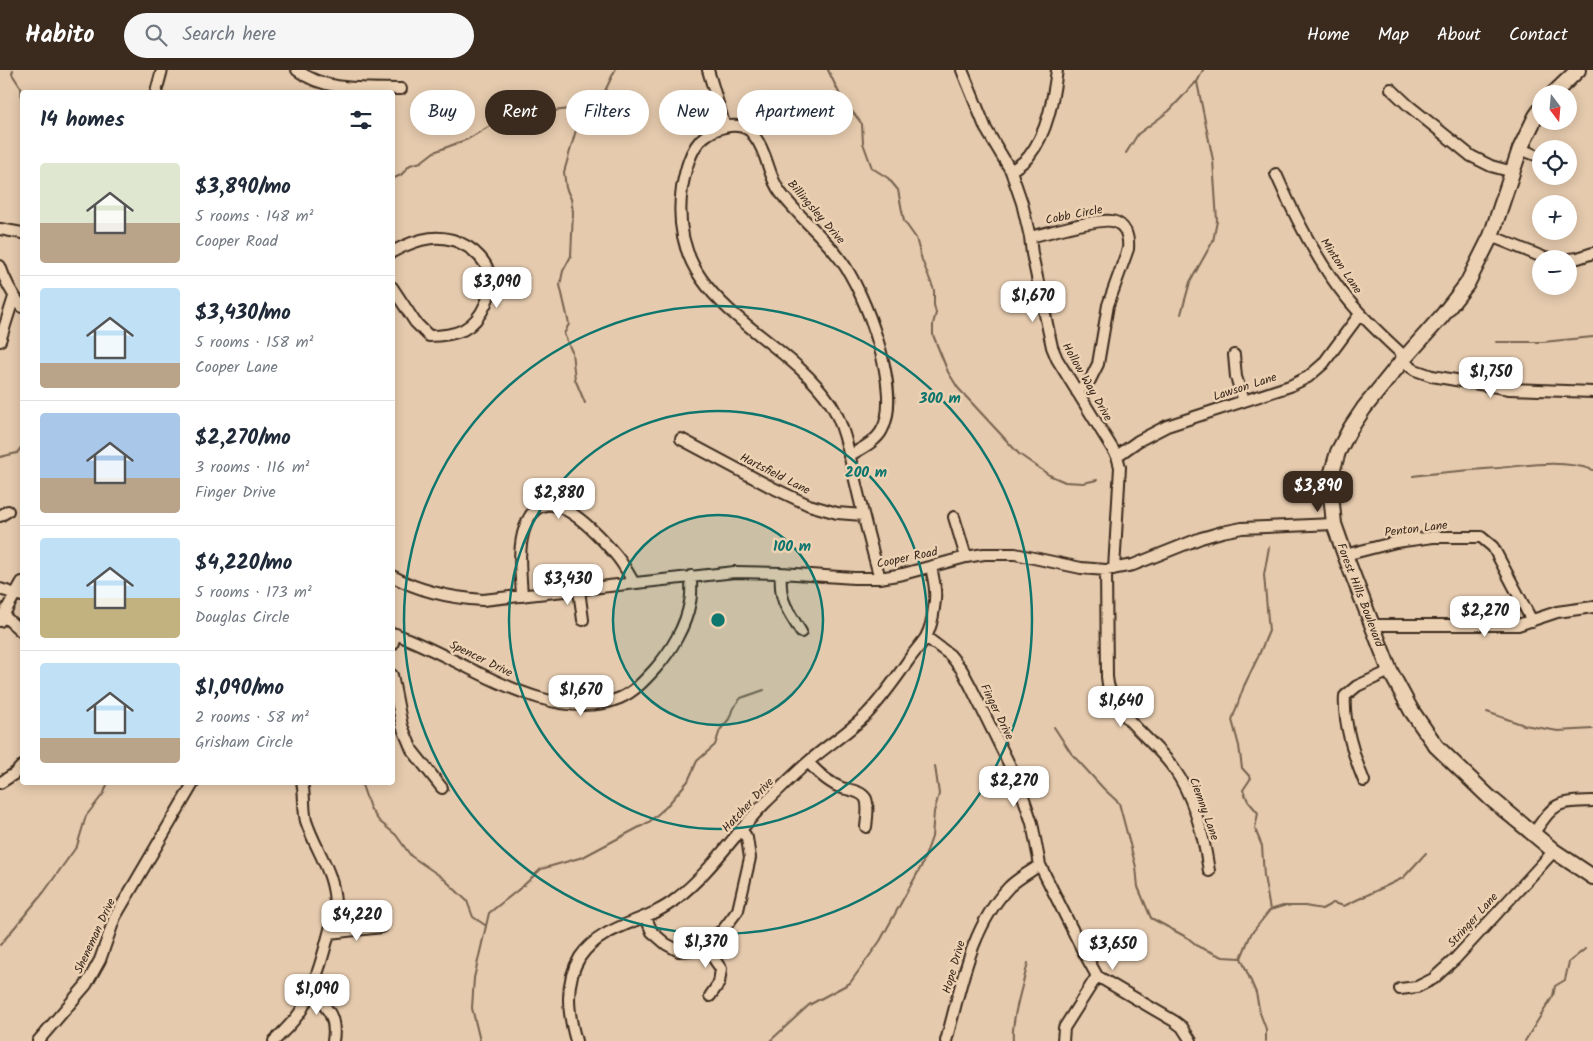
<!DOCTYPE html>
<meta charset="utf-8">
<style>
:root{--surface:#fff;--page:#f6f6f7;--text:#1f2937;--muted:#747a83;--line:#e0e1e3;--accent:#3b2a1e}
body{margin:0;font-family:Kalam,sans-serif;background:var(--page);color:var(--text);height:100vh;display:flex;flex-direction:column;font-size:19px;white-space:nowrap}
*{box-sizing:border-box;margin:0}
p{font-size:16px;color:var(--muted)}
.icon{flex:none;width:28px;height:28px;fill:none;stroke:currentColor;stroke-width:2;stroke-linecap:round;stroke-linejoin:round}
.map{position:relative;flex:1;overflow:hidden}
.side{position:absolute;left:20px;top:20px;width:375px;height:695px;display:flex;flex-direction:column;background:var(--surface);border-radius:5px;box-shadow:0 2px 12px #0003}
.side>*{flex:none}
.guide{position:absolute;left:410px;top:20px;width:475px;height:45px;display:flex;gap:10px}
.needle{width:32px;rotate:164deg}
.tools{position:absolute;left:1532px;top:15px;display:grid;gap:10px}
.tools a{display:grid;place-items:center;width:45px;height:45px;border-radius:50%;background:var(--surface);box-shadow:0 2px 12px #0003;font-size:25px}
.price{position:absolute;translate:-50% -42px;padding:0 11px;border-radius:10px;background:#fff;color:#222;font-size:16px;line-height:32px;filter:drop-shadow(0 1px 2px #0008)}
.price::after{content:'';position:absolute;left:50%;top:30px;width:15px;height:11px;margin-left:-8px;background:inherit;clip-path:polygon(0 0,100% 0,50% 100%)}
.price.current{background:var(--accent);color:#fff}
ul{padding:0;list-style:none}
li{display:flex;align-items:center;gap:15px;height:125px;padding:0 20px}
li+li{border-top:1px solid var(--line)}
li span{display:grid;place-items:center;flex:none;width:140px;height:100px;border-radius:5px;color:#555}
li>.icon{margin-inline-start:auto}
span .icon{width:60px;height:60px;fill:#fffc;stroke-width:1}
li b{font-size:21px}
h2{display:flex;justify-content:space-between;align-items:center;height:60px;padding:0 20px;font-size:21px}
.chip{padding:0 18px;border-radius:22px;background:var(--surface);box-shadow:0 2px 12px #0003;font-size:18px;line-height:45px}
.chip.current{background:var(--accent);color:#fff}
header{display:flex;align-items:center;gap:30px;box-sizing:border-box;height:70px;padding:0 25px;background:var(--accent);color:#fff}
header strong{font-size:24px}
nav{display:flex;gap:28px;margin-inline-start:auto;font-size:18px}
.search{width:350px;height:45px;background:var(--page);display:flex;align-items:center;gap:12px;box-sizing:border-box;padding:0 18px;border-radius:28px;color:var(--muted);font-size:19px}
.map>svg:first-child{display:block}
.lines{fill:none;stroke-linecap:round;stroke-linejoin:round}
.stream{stroke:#76624f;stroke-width:2}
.minor-casing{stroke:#3b2a1e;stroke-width:14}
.major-casing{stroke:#3b2a1e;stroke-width:18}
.minor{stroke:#ecd1b3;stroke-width:10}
.major{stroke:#ecd1b3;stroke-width:14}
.ring{fill:none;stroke:#0f766e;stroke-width:2.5}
.labels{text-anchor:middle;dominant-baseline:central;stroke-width:5;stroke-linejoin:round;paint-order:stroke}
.street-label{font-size:12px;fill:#3b2a1e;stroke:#ecd1b3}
.centre{fill:#0f766e;stroke:#ecd1b3;stroke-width:2.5}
.ring-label{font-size:15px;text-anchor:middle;font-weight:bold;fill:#0f766e;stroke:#ecd1b3;stroke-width:5;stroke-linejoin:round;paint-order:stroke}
</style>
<header>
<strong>Habito</strong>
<div class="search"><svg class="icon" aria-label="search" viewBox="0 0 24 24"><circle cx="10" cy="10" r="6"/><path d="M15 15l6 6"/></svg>Search here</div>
<nav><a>Home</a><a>Map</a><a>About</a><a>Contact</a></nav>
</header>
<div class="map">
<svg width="1593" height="971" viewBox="0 0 1593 971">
<rect width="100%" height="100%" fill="#e5caad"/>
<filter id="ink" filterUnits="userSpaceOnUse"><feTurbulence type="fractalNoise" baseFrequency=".02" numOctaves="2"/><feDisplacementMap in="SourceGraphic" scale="10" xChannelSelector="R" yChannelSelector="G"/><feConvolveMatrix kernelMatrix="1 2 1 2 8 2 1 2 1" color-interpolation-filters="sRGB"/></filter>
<g filter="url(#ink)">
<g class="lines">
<path class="stream" d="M13,0l-1,4 9,14 1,17
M828,0l13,27 21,27 1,19 9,25 16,10 10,12 6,31 12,17 6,22 12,30v15l2,8 -3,11v11l15,37 10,16 61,66 30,21 16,7 18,1 14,-3
M577,38l-1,22 -12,42 2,16 5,11 2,13 -2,44 -8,15 -3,14 9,39 -5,10 8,18 3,27 10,24
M1126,83l12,-19 31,-23 27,-29
M392,109l9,-4 9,-10 11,-3 13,-10 34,-13 32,-19 30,-6 47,-6 17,-6 10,-9 11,-23
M1181,244l9,-32 23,-41 4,-20 -4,-61 -16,-78 6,-12
M1496,272h47l50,-5
M0,387l17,-4 5,-7
M1413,406c28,-4 56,-6 85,-8 31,-3 65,-9 95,2
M1487,642l37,13 34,6 35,-2
M1054,657l17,26 33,36 15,14 17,64 2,20 13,31 37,20 11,9 24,10 18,1
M361,712l9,26 9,13 17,14 15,21 32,22 24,23 6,16 12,8
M1270,840l13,-4h22l17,3 11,-6 11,3 59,-28 23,-25
M0,875l44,-53 33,-46 9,-30 18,-23 4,-11
M480,971l-8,-33 2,-30 15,-65 34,-27 18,-17 42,-12 66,-35 17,-15 22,-26 9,-20 18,-16 5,-15 9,-11 4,-11 8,-10 23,-8
M770,971l39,-36 41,-22 30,-42 42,-76 10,-28 2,-25 5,-18 -4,-28
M1013,971c-2,-21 10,-57 15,-78
M1266,971v-12l-6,-16 -4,-20 -15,-35 10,-24 19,-24 -6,-34 -2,-30 -7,-17 3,-16 -10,-12 -5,-11 8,-12 -9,-10 -3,-22 -7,-26 12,-34 14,-29 11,-26 -5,-56 5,-28
M1525,971l28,-45 2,-10 10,-6 4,-18 16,-13"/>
<defs>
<path id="minor" d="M297,0c28,22 69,18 104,19
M708,0l17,57
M962,0l24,59 25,42 11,32 8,34 2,17 20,93 5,12 60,97 3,11 -6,102
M1391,19l18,17 62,50 20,10 22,6
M156,22l6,-22
M1520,79l21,8
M1011,101c6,-5 14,-9 18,-15 19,-24 24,-57 28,-86
M1276,104c18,41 42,89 70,123 17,22 39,41 59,60
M0,159l22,4
M1491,166l54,22 10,1
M1030,167c18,-4 67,-19 82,-16 14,3 17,16 16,28l-20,56 -10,59 -8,16 -13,12
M392,182c26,-14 50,-21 76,-5 8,5 17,14 20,23 8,21 -6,50 -25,60 -11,5 -22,6 -34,6l-14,-14 -23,-35
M1569,189l9,-1 15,-5
M0,196c5,15 12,28 22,41
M0,271l14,-44
M1234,285l2,22 8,24
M1402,291l13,9 17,6 77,13 84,3
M681,369l90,48 38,18 28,8 26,2
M849,386c11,-7 27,-14 33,-26 21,-37 -17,-139 -42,-171 -18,-24 -42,-43 -60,-67 -12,-16 -12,-38 -25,-55 -1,-1 -5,-7 -6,-7 -14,-9 -34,-2 -45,7 -14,11 -19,35 -22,51 -17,117 97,139 149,216 13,21 18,49 23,72 8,34 16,68 26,102
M1117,386l21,-15 29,-15 123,-40 18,-9 15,-13 37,-50
M0,446l8,-5
M954,447l12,40
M1345,485l51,-13 37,-5h48l12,10 39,74
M1106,500l1,107c2,36 48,63 67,92 20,28 30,68 35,102
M781,503c-2,28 6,36 20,59
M392,506c29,16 59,22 91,24l252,-28 46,1 73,5h26l23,-4 63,-17 18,-3h31l66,14 25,2 27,-5 68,-27 21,-6 20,-4 92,-4
M0,519l22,7
M579,520l4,30
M522,526c-1,-22 -5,-47 3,-69 18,-54 71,5 90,27 8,9 13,19 19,29
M4,546l18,16
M0,551l22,-39
M1374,555h144l39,-13 36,-5
M392,563c67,22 157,95 228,65 14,-6 25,-18 35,-29 16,-18 31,-43 35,-67 2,-8 1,-18 1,-26
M926,567l24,18 12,15 9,17 48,97 13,39 8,42 42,84 15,27
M392,575l4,-11
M392,605l10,51 10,24 30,38
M808,692c9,10 20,21 34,26 8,2 20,3 24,11 3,8 1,19 0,28
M1364,711c-10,-24 -21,-59 -19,-85l12,-10 33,-15
M0,713l14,-9 8,-8
M1533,764c22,-31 21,-32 60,-33
M646,848l6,14 14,12 13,7 12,-1 32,-20 15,-20 12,-52 -3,-20 -6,-9
M329,863l53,-6
M703,873l18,26 -2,14 -9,13
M1400,919l17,-2 16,-8 22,-20 99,-108
M311,920c16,18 26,26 22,51
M38,971l48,-56 14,-25 15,-43 79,-135
M274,971c10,-10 21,-20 28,-32 16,-29 25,-68 33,-99 1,-37 -18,-56 -29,-89 -3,-12 -1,-26 -4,-39
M576,971c-8,-28 -12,-58 4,-84 22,-33 67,-34 96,-58 35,-27 59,-66 90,-97 14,-13 27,-27 41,-39 19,-17 41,-30 59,-48 16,-17 29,-35 42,-54 5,-8 13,-16 18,-24 4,-8 7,-20 8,-29 3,-15 0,-27 -3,-41
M946,971c15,-53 24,-113 63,-154 9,-9 21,-15 31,-22
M1063,971l1,-13 33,-52 77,45 8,6 9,14"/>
<g id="major">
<path d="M1553,24l25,-24"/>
<path id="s1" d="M1541,39l-5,7 -16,33 -29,87 -24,48 -25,32 -40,45 -38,47 -14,21 -12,23 -6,20 -1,22 3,30 11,31 45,116 21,39 25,36 53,51 65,54 39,26"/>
</g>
</defs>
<use href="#minor" class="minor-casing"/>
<use href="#major" class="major-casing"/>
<use href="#minor" class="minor"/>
<use href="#major" class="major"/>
</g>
</g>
<circle cx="718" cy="550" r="105" fill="#0f766e" fill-opacity=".12"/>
<g class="ring">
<circle cx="718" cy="550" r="105"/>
<circle cx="718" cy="550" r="209"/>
<circle cx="718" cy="550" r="314"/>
</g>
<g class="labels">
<g class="street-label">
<text transform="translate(816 142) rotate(49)">Billingsley Drive</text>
<text transform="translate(1074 145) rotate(-11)">Cobb Circle</text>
<text transform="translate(1341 196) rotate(56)">Minton Lane</text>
<text transform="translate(1087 312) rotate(60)">Hollow Way Drive</text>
<text transform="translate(1245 317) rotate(-18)">Lawson Lane</text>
<text transform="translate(775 404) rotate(27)">Hartsfield Lane</text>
<text transform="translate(1416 459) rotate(-7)">Penton Lane</text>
<text transform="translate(907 488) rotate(-12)">Cooper Road</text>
<text stroke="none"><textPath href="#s1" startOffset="552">Forest Hills Boulevard</textPath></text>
<text transform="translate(481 589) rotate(26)">Spencer Drive</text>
<text transform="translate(997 642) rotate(64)">Finger Drive</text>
<text transform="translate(748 735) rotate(-47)">Hatcher Drive</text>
<text transform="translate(1204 739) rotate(70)">Ciemny Lane</text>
<text transform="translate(1473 850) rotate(-48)">Stringer Lane</text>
<text transform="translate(95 866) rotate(-65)">Sheneman Drive</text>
<text transform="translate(954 897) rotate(-74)">Hope Drive</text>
</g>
</g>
<circle cx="718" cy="550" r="8" class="centre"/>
<g class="ring-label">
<text x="940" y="333">300 m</text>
<text x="866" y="407">200 m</text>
<text x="792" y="481">100 m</text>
</g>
</svg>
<div class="tools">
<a><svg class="needle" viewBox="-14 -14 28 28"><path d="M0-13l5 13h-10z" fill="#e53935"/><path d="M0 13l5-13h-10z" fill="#747a83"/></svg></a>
<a><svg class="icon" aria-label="locate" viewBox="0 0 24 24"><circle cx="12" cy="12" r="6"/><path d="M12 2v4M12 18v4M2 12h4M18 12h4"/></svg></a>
<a>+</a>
<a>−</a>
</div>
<b class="price" style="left:497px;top:239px">$3,090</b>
<b class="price" style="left:1033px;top:253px">$1,670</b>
<b class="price" style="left:1491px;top:329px">$1,750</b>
<b class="price current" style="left:1318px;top:443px">$3,890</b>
<b class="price" style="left:559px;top:450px">$2,880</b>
<b class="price" style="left:568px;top:536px">$3,430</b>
<b class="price" style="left:1485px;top:568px">$2,270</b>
<b class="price" style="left:581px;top:647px">$1,670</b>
<b class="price" style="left:1121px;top:658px">$1,640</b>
<b class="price" style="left:1014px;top:738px">$2,270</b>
<b class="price" style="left:357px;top:872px">$4,220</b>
<b class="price" style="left:706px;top:899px">$1,370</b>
<b class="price" style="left:1113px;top:901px">$3,650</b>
<b class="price" style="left:317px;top:946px">$1,090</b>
<div class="guide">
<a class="chip">Buy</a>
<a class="chip current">Rent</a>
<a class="chip">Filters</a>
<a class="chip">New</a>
<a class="chip">Apartment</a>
</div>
<section class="side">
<h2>14 homes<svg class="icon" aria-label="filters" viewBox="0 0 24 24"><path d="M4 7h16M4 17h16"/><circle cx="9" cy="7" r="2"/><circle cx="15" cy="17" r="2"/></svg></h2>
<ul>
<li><span style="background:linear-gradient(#dfe7d0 60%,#b9a48a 0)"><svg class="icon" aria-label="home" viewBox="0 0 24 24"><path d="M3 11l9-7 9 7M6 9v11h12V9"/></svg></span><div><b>$3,890/mo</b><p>5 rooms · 148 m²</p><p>Cooper Road</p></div></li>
<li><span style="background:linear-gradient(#bfe0f5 75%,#b9a48a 0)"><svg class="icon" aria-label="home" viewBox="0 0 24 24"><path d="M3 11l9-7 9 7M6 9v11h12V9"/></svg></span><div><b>$3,430/mo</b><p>5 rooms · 158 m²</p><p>Cooper Lane</p></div></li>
<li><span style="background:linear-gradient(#a9c7e8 65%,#b9a48a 0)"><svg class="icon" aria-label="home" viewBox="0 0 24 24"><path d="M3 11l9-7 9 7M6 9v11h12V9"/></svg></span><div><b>$2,270/mo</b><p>3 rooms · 116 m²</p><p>Finger Drive</p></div></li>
<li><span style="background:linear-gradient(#bfe0f5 60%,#c2b280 0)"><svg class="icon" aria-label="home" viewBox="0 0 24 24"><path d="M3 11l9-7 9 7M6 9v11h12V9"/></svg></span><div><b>$4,220/mo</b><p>5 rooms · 173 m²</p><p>Douglas Circle</p></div></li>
<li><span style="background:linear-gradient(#bfe0f5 75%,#b9a48a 0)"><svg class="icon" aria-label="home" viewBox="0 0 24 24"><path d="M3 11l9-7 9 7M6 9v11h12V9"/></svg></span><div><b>$1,090/mo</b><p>2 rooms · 58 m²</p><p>Grisham Circle</p></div></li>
</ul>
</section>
</div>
